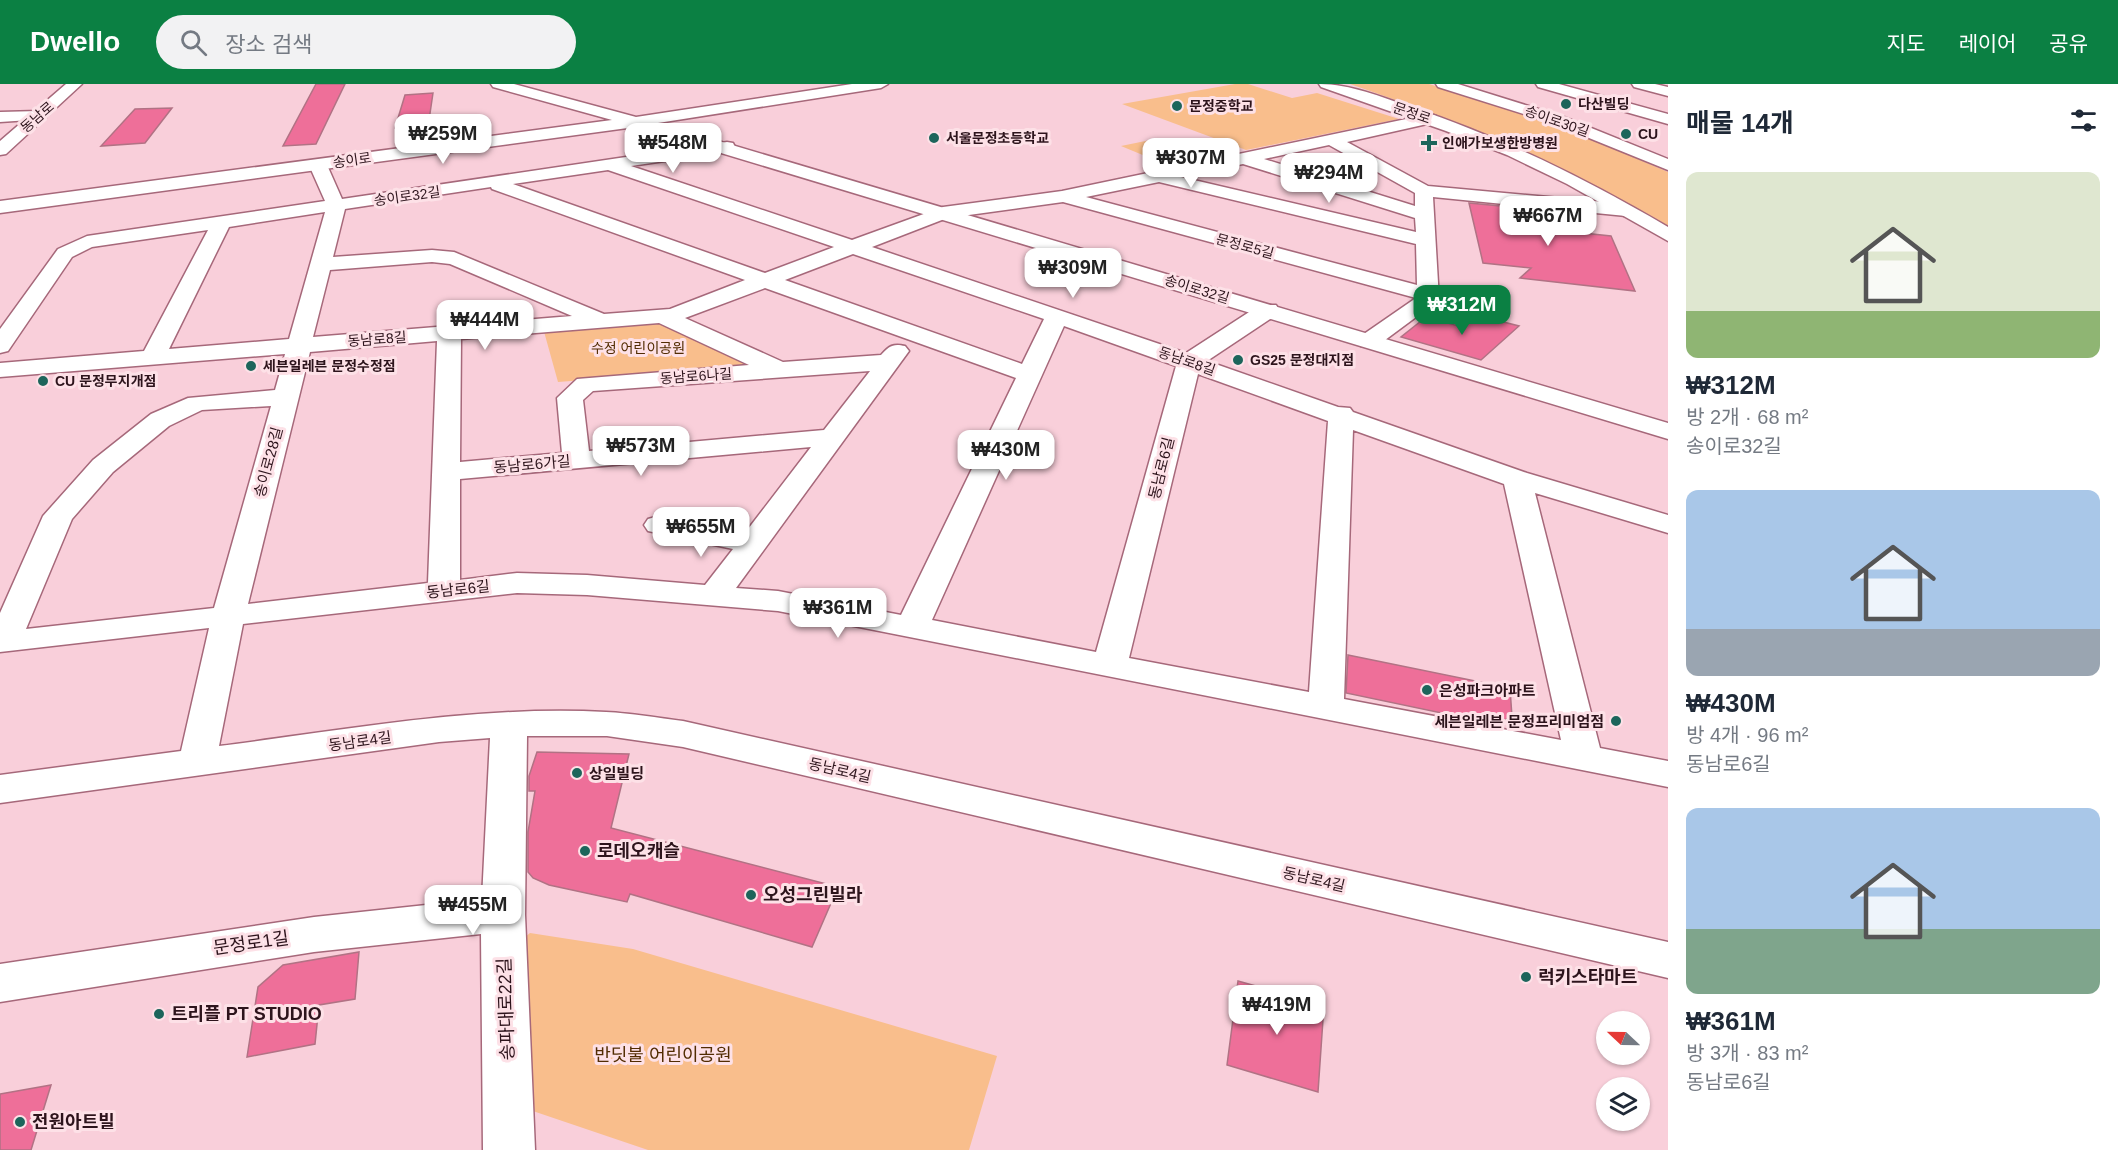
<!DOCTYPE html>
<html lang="ko">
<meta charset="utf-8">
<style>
:root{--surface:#fff;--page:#f2f2f3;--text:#1f2937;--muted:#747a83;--accent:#0b8043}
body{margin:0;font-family:Helvetica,"Noto Sans KR",sans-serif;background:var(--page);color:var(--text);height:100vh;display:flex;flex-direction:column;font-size:22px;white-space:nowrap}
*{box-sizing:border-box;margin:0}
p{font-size:20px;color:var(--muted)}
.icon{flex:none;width:33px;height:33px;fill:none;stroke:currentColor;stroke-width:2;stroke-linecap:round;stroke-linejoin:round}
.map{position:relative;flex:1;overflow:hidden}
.panel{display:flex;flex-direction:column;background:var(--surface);width:450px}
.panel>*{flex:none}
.needle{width:39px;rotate:292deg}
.fabs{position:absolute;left:1596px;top:927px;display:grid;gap:12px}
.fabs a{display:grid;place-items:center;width:54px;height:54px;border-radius:50%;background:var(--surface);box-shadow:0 2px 4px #0004;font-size:30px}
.price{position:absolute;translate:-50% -51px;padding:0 14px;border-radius:12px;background:#fff;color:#222;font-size:20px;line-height:39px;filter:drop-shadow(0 2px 3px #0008)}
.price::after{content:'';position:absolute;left:50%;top:36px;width:18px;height:14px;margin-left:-9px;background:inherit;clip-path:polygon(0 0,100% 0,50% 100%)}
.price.selected{background:var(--accent);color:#fff}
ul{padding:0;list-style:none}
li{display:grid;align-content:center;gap:12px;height:318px;padding:0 18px}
li span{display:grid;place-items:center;height:186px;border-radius:12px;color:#555}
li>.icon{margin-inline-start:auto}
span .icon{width:108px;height:108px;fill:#fffc;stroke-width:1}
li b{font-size:26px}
h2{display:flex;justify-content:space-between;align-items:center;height:72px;padding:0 18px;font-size:26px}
header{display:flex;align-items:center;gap:36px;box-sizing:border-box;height:84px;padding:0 30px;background:var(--accent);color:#fff}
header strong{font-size:28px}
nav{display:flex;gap:33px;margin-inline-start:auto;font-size:21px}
.search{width:420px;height:54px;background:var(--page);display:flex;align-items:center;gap:15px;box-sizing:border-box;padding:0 21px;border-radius:33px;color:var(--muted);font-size:22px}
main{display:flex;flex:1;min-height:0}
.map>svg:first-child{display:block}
.green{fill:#f9be8c}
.building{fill:#ee6f99;stroke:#b17284;stroke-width:1.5}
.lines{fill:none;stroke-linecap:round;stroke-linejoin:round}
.street-casing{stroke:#a6687a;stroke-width:3}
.secondary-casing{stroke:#a6687a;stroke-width:3}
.street{fill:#fff;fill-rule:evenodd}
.secondary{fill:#fff;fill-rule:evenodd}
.poi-dot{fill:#1d655b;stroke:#fde1e7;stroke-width:2}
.labels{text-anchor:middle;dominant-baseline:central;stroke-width:6;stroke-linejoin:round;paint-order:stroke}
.far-poi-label{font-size:14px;font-weight:bold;fill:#2d141c;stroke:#fde1e7;text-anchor:start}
.far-street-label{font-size:14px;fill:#2d141c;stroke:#fde1e7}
.far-park-label{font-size:14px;fill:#522c02;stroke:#fde1e7}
.street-label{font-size:15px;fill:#2d141c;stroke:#fde1e7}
.poi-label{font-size:15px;font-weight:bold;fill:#2d141c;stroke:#fde1e7;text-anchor:start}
.near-poi-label{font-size:18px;font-weight:bold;fill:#2d141c;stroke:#fde1e7;text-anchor:start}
.near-street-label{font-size:18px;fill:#2d141c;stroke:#fde1e7}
.near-park-label{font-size:18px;fill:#522c02;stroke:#fde1e7}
</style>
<header>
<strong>Dwello</strong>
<div class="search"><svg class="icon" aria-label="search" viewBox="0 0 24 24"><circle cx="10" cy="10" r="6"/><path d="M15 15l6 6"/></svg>장소 검색</div>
<nav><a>지도</a><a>레이어</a><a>공유</a></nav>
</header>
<main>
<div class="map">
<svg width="1668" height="1066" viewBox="0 0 1668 1066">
<rect width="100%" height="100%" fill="#f9cfda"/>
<path class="green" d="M1235,0h13l44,14 25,-5 82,26 -153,31 -124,-46z
M1350,0h79l125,39 114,49v54c-100,-59 -208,-104 -318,-142z
M1160,54l54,22 -40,8 -53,-22z
M649,235l108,48 -199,15 -15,-54z
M530,849l103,16 364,107 -28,94h-321l-127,-43 -1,-166z"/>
<path class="building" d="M316,0h29l-29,60 -33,2z
M433,9l-5,34 -33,1 10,-33z
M172,24l-27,35 -44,3 34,-37z
M1469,119l106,10 8,20 28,3 24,55 -115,-13 11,-10 -48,-5z
M1476,231l43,11 -38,34 -80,-23 25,-20 36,10z
M1348,571l162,33 2,29 -18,7 -148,-31z
M537,668l92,2 -18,74 227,59 -26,60 -182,-53 -3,8 -78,-17 -16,-7 -5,-6v-40l7,-41h-6v-15z
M359,868l-4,47 -36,6 -4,39 -68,13 11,-70 25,-22z
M1238,897l86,24 -6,87 -91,-27z
M51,1001l-20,65h-31v-56z"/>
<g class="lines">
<defs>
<path id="street" d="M1436,0h22l106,33 104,42v11l-116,-47 -114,-36z
M1536,0h23l109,30v10l-130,-37z
M1632,0h23l13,3v9l-34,-9z
M39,27l8,5 -2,3 -45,3v-10z
M1430,30l6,2 2,3 -2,3 -89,20 81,44 198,18 9,6 -9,6 -193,-19 6,103 -62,46h-16l-4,-5 4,-5 55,-38 -353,-96 -116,16 -75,29 314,106 74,-48h16l3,5 -3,5 -69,46 131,46 12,1 3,4 174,61 141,42v18l-133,-40 65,255 68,13v26l-890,-176 -191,-16 -70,-2 -274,31 -24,122c128,-16 258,-41 387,-34 25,1 52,6 77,9l985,221v36l-985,-231 -76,-11h-80l-2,179 10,235h-52l-2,-216 -167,18 -314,50v-38l314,-47 168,-18 8,-161 -51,4 -439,61v-28l181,-24 28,-123 -209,24v-39l43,-97 50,-56 58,-46 37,-16 87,-8 10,-36 -285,23v-14l144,-12 64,-121 -116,17 -20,10 -64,94 -8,2v-24l58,-80 29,-13 238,-35 -16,-36 9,-5 9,5 15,34 385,-57 6,1 2,4 -2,4 -102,15 221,74 91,-33 119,-16zM1329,61l86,48v13l-151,-47zM1243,80l172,54 1,14 -235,-55zM608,86l226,77 -69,26 -252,-89zM1159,98l257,62 1,41 -331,-88zM491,103l1,2 253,91 -75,29 -66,5 -150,-62 -22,-2 -99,7 12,-48zM325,128l-36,127 -120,10 60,-122zM853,170l191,65 -22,45 -237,-84zM432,178l18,2 122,52 -259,21 17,-67zM765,204l251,90 -115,237 -123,-24 -42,-3 173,-237 -4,-5c-12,-3 -16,0 -24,9l-98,7 -98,-44zM659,239l90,42 -172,14 -20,19 5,55 -102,9 1,-123zM1064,242l112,40 -80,286 -164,-32zM437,257l-9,242 -180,21 62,-252zM870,287l-46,59 -235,21 -6,-51 10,-9zM1198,290l130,47 -19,271 -180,-34zM271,322l-57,202 -188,21 46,-110 41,-47 56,-46 33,-16zM1353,346l151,54 57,256 -217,-41zM811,363l-66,86 -86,-17 -11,3 -4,6 4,6 85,18 -28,36 -118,-10 -70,-2 -57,7v-101z"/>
<path id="secondary" d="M66,0h16l-76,70 -6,1v-14z
M491,0h23l122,33 216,-33h36l-7,4 -223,35 1010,300v16l-1033,-312 -635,86v-12l612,-81 -119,-33z
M1319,0c32,0 62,13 92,23 94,32 172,70 257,120v14l-101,-57 -60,-29 -61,-24 -125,-44z"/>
</defs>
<use href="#street" class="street-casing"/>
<use href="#secondary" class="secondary-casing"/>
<use href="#street" class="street"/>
<use href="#secondary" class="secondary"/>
</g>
<g class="poi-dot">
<circle cx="1566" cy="20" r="6"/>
<circle cx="1177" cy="22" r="6"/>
<circle cx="1626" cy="50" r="6"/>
<circle cx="934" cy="54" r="6"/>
<path d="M1426 50h6v6h6v6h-6v6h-6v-6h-6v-6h6z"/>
<circle cx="1238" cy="276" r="6"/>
<circle cx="251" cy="282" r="6"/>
<circle cx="43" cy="297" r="6"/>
<circle cx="1427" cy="606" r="6"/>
<circle cx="1616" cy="637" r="6"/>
<circle cx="577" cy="689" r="6"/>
<circle cx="585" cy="767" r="6"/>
<circle cx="751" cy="811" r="6"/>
<circle cx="1526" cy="893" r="6"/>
<circle cx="159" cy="930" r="6"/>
<circle cx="20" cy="1038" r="6"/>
</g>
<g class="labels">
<g class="far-poi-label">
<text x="1578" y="20">다산빌딩</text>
<text x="1189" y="22">문정중학교</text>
<text x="1638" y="50">CU</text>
<text x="946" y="54">서울문정초등학교</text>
<text x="1442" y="59">인애가보생한방병원</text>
<text x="1250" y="276">GS25 문정대지점</text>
<text x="263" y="282">세븐일레븐 문정수정점</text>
<text x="55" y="297">CU 문정무지개점</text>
</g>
<g class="far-street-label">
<text transform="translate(1412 29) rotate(19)">문정로</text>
<text transform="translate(37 33) rotate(-41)">동남로</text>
<text transform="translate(1557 37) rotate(19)">송이로30길</text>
<text transform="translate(352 76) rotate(-8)">송이로</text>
<text transform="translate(407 112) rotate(-8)">송이로32길</text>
<text transform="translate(1245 162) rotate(15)">문정로5길</text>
<text transform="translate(1197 205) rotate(17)">송이로32길</text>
<text transform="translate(377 255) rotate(-4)">동남로8길</text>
<text transform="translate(1187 277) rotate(19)">동남로8길</text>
<text transform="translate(696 292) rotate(-4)">동남로6나길</text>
</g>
<g class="far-park-label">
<text x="638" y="264">수정 어린이공원</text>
</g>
<g class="street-label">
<text transform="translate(268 378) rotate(-75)">송이로28길</text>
<text transform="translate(532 380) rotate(-5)">동남로6가길</text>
<text transform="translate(1161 384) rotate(-76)">동남로6길</text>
<text transform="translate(458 505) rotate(-6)">동남로6길</text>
<text transform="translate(360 657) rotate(-8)">동남로4길</text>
<text transform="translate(840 686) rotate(13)">동남로4길</text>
<text transform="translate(1314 795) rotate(13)">동남로4길</text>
</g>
<g class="poi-label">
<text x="1439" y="606">은성파크아파트</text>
<text x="1604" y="637" text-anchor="end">세븐일레븐 문정프리미엄점</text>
<text x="589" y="689">상일빌딩</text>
</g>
<g class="near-poi-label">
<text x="597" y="767">로데오캐슬</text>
<text x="763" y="811">오성그린빌라</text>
<text x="1538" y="893">럭키스타마트</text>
<text x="171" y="930">트리플 PT STUDIO</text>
<text x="32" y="1038">전원아트빌</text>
</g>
<g class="near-street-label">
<text transform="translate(251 859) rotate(-8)">문정로1길</text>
<text transform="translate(506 925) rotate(-92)">송파대로22길</text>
</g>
<g class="near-park-label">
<text x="663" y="971">반딧불 어린이공원</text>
</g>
</g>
</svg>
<div class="fabs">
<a><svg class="needle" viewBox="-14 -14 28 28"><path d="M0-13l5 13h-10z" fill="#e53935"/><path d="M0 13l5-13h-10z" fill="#747a83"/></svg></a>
<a><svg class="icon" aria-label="layers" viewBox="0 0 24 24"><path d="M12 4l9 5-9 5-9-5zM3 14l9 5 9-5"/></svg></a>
</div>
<b class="price" style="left:443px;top:81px">₩259M</b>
<b class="price" style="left:673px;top:90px">₩548M</b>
<b class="price" style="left:1191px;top:105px">₩307M</b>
<b class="price" style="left:1329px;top:120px">₩294M</b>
<b class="price" style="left:1548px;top:163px">₩667M</b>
<b class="price" style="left:1073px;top:215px">₩309M</b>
<b class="price selected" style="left:1462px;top:252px">₩312M</b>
<b class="price" style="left:485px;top:267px">₩444M</b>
<b class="price" style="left:641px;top:393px">₩573M</b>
<b class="price" style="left:1006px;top:397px">₩430M</b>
<b class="price" style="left:701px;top:474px">₩655M</b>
<b class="price" style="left:838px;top:555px">₩361M</b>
<b class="price" style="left:473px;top:852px">₩455M</b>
<b class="price" style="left:1277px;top:952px">₩419M</b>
</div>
<section class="panel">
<h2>매물 14개<svg class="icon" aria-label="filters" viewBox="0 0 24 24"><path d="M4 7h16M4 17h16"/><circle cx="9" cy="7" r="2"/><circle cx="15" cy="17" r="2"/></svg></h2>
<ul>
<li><span style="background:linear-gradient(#dfe7d0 75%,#8fb573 0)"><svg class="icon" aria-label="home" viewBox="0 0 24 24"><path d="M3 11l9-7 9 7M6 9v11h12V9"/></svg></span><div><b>₩312M</b><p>방 2개 · 68 m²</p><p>송이로32길</p></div></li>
<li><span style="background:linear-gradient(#a9c7e8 75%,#9aa5b1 0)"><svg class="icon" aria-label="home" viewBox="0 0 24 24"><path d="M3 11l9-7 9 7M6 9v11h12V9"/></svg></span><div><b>₩430M</b><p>방 4개 · 96 m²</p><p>동남로6길</p></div></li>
<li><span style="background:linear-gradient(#a9c7e8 65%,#7fa58c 0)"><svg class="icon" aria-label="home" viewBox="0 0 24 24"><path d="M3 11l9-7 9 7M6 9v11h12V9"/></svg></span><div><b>₩361M</b><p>방 3개 · 83 m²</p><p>동남로6길</p></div></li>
</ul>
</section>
</main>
